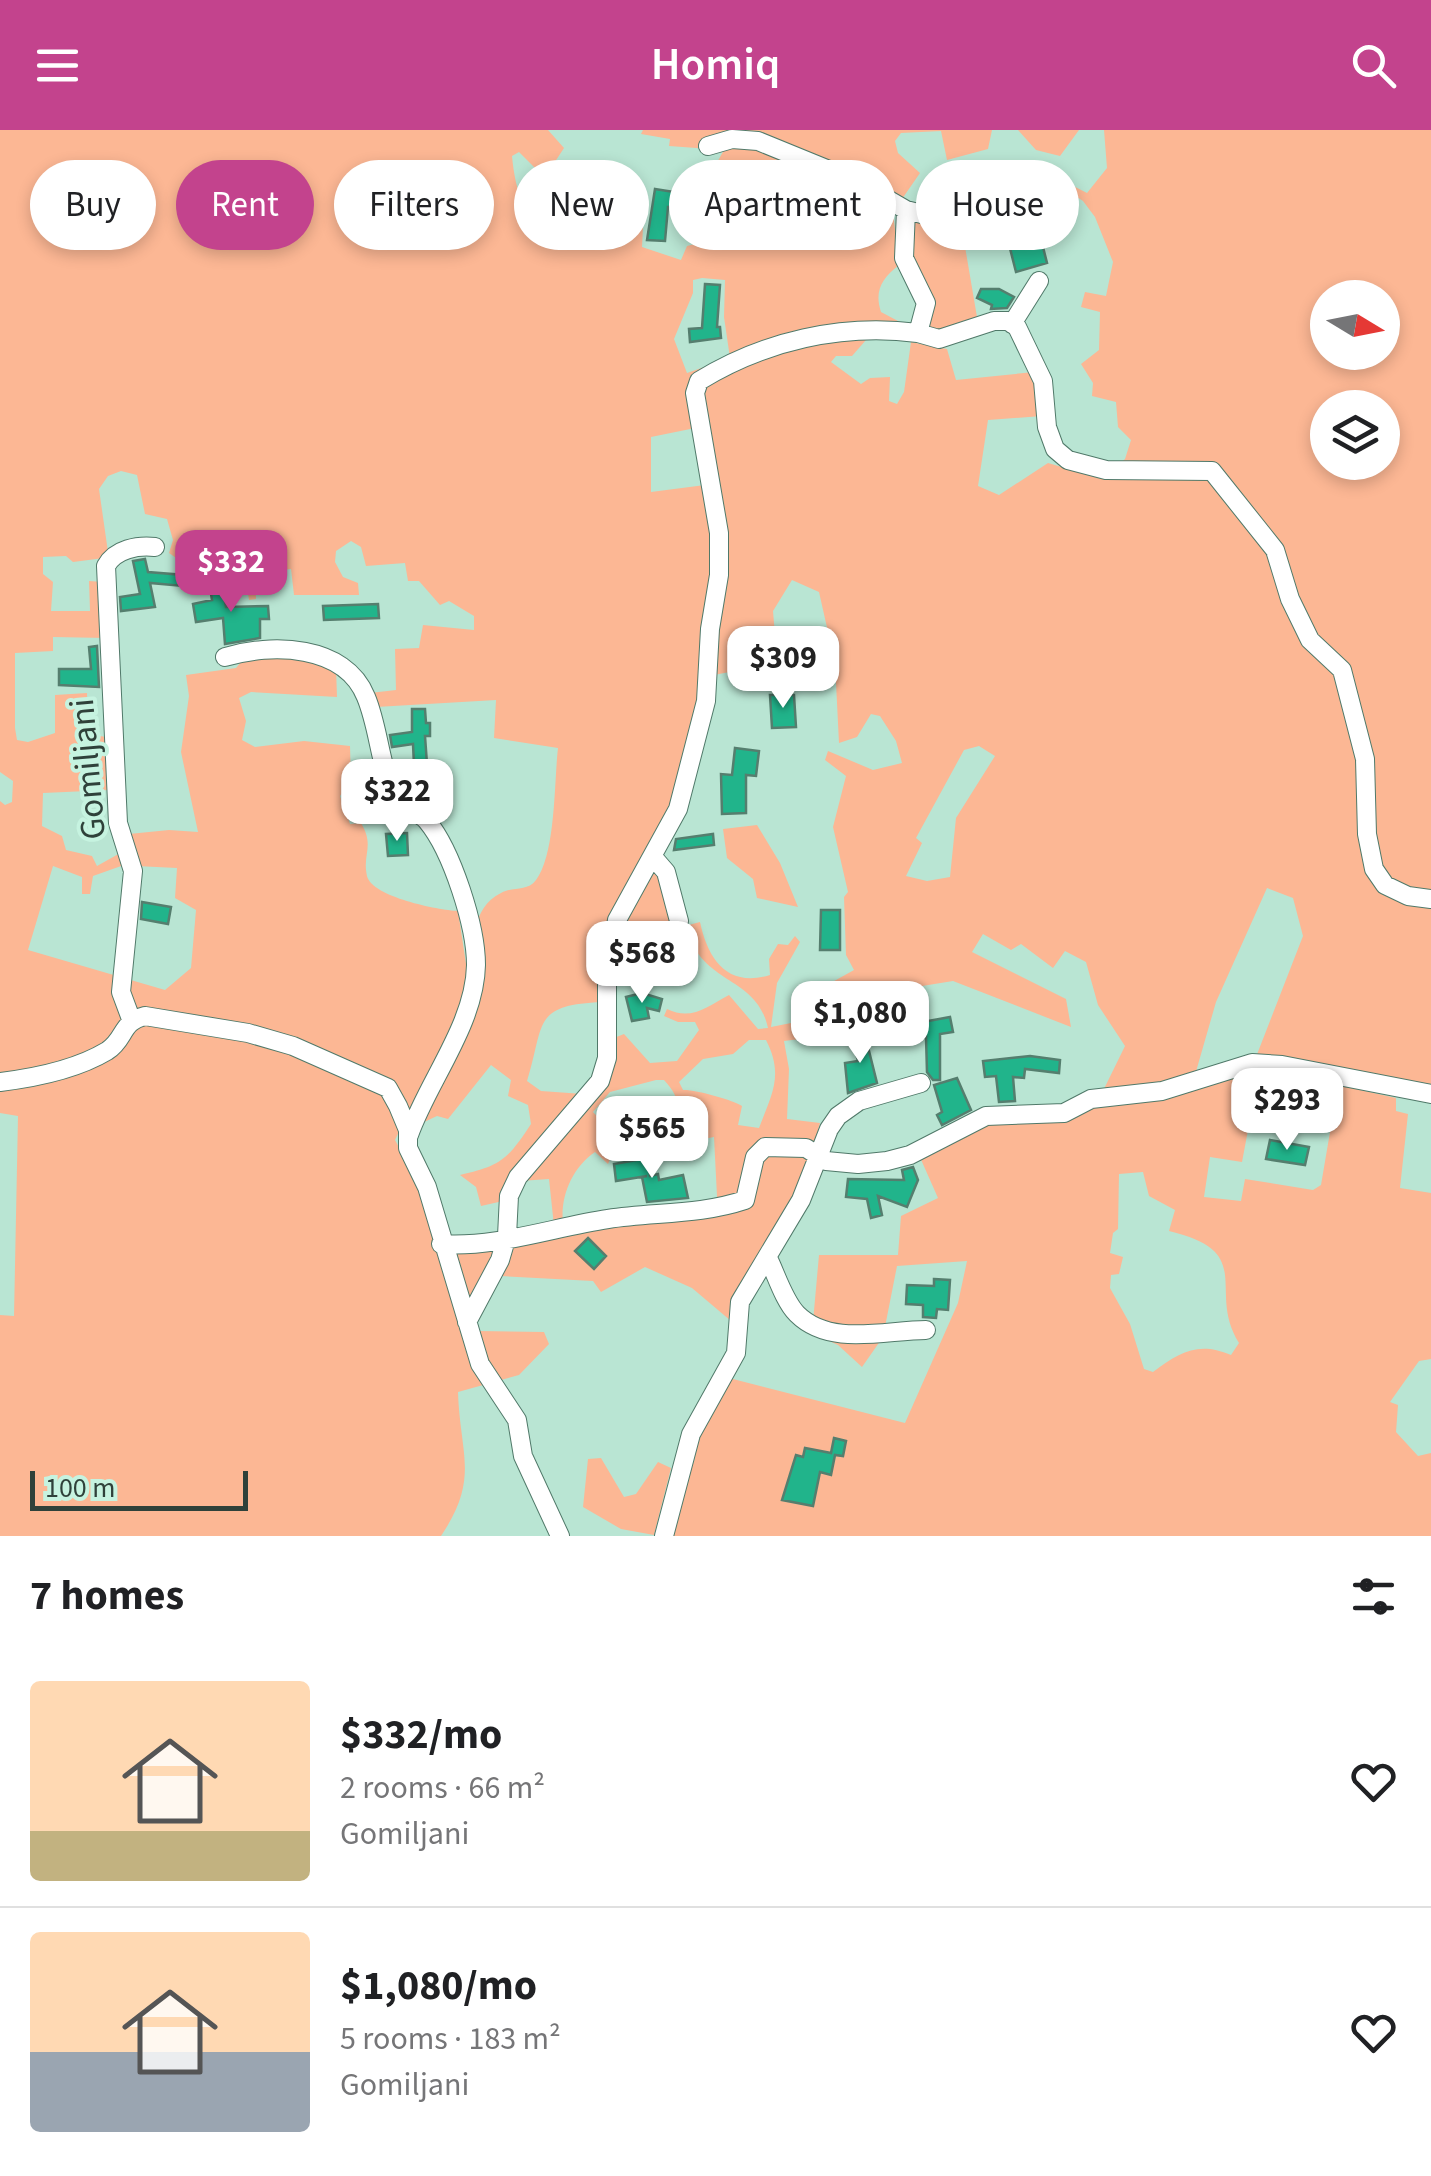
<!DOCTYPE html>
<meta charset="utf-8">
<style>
:root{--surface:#fff;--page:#f2f2f2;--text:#202124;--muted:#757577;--line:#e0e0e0;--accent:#c3438d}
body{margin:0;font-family:"Source Sans 3",sans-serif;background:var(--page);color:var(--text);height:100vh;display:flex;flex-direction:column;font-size:38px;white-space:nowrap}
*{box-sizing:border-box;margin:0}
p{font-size:32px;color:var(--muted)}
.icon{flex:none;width:55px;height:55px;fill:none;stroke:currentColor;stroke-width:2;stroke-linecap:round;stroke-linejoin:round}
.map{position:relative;height:1406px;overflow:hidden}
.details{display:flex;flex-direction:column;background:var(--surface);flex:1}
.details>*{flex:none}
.guide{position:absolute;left:30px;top:30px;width:1372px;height:90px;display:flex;gap:20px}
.needle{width:65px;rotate:100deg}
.fabs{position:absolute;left:1310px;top:150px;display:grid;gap:20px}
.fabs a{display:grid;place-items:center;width:90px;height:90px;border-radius:50%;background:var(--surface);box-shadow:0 5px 15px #0003;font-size:50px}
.scale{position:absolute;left:30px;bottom:25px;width:218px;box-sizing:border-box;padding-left:10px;border:5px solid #2f413a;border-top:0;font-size:28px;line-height:35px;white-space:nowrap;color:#2f413a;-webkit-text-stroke:8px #c6f3e0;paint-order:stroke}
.price{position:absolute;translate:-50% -85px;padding:0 22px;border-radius:20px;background:#fff;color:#222;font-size:32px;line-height:65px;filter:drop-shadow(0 2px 5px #0008)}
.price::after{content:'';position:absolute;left:50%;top:60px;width:30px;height:22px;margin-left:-15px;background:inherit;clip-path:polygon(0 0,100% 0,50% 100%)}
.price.active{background:var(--accent);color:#fff}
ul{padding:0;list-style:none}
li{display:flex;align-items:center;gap:30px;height:250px;padding:0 30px}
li+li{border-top:2px solid var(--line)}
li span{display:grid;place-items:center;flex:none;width:280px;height:200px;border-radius:10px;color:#555}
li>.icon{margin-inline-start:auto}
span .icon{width:120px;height:120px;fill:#fffc;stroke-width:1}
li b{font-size:42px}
h2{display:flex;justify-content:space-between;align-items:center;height:120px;padding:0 30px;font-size:42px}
.tag{padding:0 35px;border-radius:45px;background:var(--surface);box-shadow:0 5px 15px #0003;font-size:35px;line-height:90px}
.tag.active{background:var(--accent);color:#fff}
header{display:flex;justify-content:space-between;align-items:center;height:130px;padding:0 30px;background:var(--accent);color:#fff;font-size:45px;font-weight:600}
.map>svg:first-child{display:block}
.green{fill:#fcb794;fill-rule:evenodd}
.building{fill:#21b48b;stroke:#557e6e;stroke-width:2.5}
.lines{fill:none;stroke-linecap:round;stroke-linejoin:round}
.minor-casing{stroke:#507969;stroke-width:20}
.minor{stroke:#fff;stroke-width:18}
.labels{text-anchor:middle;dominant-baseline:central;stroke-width:8;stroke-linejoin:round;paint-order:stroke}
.street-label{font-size:35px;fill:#2f413a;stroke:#c6f3e0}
</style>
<header><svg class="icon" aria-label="menu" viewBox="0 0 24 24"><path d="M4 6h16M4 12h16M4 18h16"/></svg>Homiq<svg class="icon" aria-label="search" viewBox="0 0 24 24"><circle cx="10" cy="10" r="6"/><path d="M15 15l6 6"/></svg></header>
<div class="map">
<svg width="1431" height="1406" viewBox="0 0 1431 1406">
<rect width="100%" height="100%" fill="#b9e5d3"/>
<path class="green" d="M0,0h548l16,18 -17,26 -8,-2 -20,-20 -7,4c3,33 13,75 51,78l32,-61 40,5 9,29 -2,40 39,13 6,-14 8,-2 1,-14 -14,-4v-11c33,6 79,45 84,-8l-12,-13 -38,-16 -1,-12 9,-16 -55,-4 1,-7 -29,-5 2,-4h349l-4,19 -41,11 -6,-29 -40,2 -6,8 3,12 22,20 -27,39 6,53c-17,13 -25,26 -18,47l17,9v5l-32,14 -14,16h-16l-5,6 30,22 9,-6 20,-1 -1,24 8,3 7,-12 7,-50 36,7 9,31 78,-8 8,44 -54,4 -10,66 21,9 49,-32 54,16 23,-20 6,-19 -13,-13 -2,-25 -24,-6 1,-13 -12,-19 18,-14 1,-38 -19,-5 4,-15 21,4 7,-34 -18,-45 -12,-16 -36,-24 3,-3 37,19 20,-25 -3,-38h327v954l-175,-27 47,-121 -10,-38 -26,-10 -51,114 -21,73 -93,18 23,-47 -27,-41 -12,-43 -21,-11 -12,17 -32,-24 -10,6 -28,-16 -11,18 94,47 5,28 -118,-46 -37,6 -57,-1 -18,10 -2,38 -55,7 5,28 -2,50 33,4 -15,50 -74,148 -39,-33 -47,-21 -44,25 -8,-11 -92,-5 10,-35 98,-17 109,-8 -4,-79 -21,4 -8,14 -31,6 -3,-12 -40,8 -3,7 -13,-12c-23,16 -35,44 -32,72l-9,2 -5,-47 -29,2 55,-62 39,-81 10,-4 26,29 27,-2 22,-31 -4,-8h-17l-14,-6 3,-7c24,12 40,-2 62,-14l29,34 10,-1c-12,-54 -66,-41 -83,-102l15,-4c8,38 28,66 70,53l-1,-16 9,-15 10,1 7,-9 5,6 -23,41 -6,44 25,-5 22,-32 36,-20 -8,-15 -2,-58 4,-5 -15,-65 13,-51 -21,-16 3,-9 45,19 29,-7 -6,-22 -16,-25 -9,-2 -14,23 -18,6 -4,-80 -16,-71 -27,-12 -19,31 3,36 -41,24 -32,6 -31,130 -33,61 -37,134c-71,3 -57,22 -75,79l14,10 42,3 -80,107 -22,5 -5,-19 -16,-12c41,-9 48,-16 71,-51l-3,-19 -20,-9 3,-16 -20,-15 -43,54 -11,-3 -15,7 -15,-8 -12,25 25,46 15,61 63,-3 -27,61 7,26 66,1 5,12 -30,31 -61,17c2,63 22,86 -17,144h-441v-221l14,1 4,-200 -18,-3v-312l5,4 7,-3 1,-21 -13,-9zM702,148l23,2 -1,37 6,41 -43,15 -13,-34 19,-46v-13zM1328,168h54v54h-54zM1328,278h54v54h-54zM705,296v59l-54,7v-55zM121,341l16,4 8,39 22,5 6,21 -4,13 26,18 49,-3 5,32 7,-1 -1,-26 36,-4 3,26h65l-1,-12 -15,-6 -8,-15 1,-11 15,-10 10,6 5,19 39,-3 3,18h11l21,24 9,-4 25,15v14l-51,-5 -4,23 -24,1 1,41 -26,3 6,14 120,-7 -2,38 64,10c-4,34 -2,105 -22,132 -9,12 -22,6 -35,13 -30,14 -29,56 -33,84l-10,-66c-20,-1 -86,-14 -91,-35 -5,-22 8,-30 -6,-53l-11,1 -10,-28 11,-14 -1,-36 -46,-5 -49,6 -13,-7 4,-19 -7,-23 12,-6 86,5 -1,-29 -33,-9 -57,-3 -10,12 -50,7 3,21 -8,56 17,80 -29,-2 -40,4 7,32 41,2 -2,30 21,12 -5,58 -26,22 -137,-40 25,-84 29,11v17h8l3,-18 31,-11 -2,-13 -25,14 -5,-10 -26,-6 -4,-14 -20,-10 1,-33 67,-3 -4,-53 -18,-3 -1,-41 -32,2v38l-27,9 -11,-2 -2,-12v-75l38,-2v-14l54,1 -4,-56 -14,-1 1,30h-39l2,-29 -10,-8v-17l23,-1 7,6 31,-4 4,-6 -9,-63 9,-13zM979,616l16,10 -39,62 -6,59 -23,4 -21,-5 16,-33 -6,-5 48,-88zM749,910h17c18,35 6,54 -7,88l-21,-3 4,-19c-8,-6 -49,-17 -59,-16l-4,-8 24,-23 30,-5zM656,950h8c36,38 -9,53 -40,65l-31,-33 17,-20z
M1018,0h61l-19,26 -24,-6z
M913,90l49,9 15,88 -34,14 -16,-2 -18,-77z
M757,695l23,38 18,44 -41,-9 -4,-19 -26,-21 -4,-29z
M651,737l5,1 18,56 -45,12 -4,-19z
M1247,941l12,1 -17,90 -32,-5 -6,40 37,4 4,-22 68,11 8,-5 17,-100 58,13v13l12,3 -8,74 31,5v166l-12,2 -29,41 8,3 -2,27 22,24 13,-3v83h-762l26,-78v-14l34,-66 176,45 53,-120 9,-42 -70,5 -14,71 -21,30 -24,-22 -26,-12 7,-78h79l3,-39 37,-18 -19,-43 65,-32 179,-25zM1143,1042l6,24 26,14 -6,21c89,21 37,59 70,112l-8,12c-33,-14 -51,-3 -78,17l-9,-3 -14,-45 -20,-36 1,-13 8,-1 4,-17 -13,-4 3,-20 5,-4 1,-55z
M601,1328l23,39 12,-3 22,-32 13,6 -17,67 -33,-6 -38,-22 5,-48z"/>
<path class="building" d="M655,59l19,3 -3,15h-3l-3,34 -18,-1z
M1028,64l6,23 9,-3 4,15 -8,2 8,32 -31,9 -16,-63 -3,12 -8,3 -4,-12z
M705,154l15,1 -3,42h3l1,11 -31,4 -1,-13 13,-1z
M981,159h18l15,8 -7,11 -16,1 1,-4 -15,-7z
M145,429l3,13 36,3 -1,11 -33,-3 5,24 -34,4 -1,-14 20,-3 -7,-33z
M220,444l6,33 42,-1 1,13h-9v19l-35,6 -2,-26 -27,4 -3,-18 19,-4 -4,-24z
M378,474l1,14 -55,2 -1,-14z
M97,516l2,41 -40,-2v-16h32l-2,-22z
M770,565h24l2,32 -24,1z
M412,579h13l1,14h4v13h-5l2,28 -13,1 -1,-21 -21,3 -2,-12 22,-3z
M735,618l24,3 -3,25 -10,-1v38l-24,1 -1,-40 11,1z
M407,703l1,22 -20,1 -2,-22z
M713,704l1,11 -40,5 2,-11z
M142,772l29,5 -3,17 -27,-5z
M821,780h19v40h-20z
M642,863l20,6 -3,12 -12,-3 2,10 -17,3 -6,-24z
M950,887l3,15 -13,2v46h-7l-6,-8 -1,-35 -7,1 -2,-15z
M864,901l13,52 -29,10 -3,-30 13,-2 -7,-26z
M1030,926l30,4 -1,13 -34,-4 -1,9 -11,-1 2,24 -16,1 -3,-26 -11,1 -2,-16z
M957,948l14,32 -29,15 -5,-10 5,-3 -8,-27z
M1270,1010l39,7 -4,18 -39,-6z
M648,1028l2,18 8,-2 1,6 24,-5 5,23 -41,4 -5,-25 5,-1 -31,5 -2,-17z
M913,1037l5,13 -11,27 -29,-11 4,19 -11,3 -4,-19 -21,-2 2,-18 56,1 -2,-10z
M588,1108l18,18 -12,13 -19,-18z
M934,1149l16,1 -2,30 -11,-1 -1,9 -13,-1v-12l-17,-1 1,-19 27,1z
M834,1308l12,3 -3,15 -8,-1 -4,20 -11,-3 -7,34 -31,-6 14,-45 7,2 2,-9 26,5z"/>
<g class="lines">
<defs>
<path id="minor" d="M708,16l24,-7 26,2 98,40 50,29 -2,48 22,45 -8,30 21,6 55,-18h14l9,6 26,54 4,46 8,22 13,11 38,10 106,1 63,79 15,49 20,41 32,30 23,89 2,75 7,35 11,16 23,11 23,3
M906,80l59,15
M1012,194l27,-43
M225,527c46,-14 120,-13 141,40 14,34 13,70 31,103 7,11 22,11 30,21 25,30 49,105 49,144 -1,59 -48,116 -67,170
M384,640l25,17 16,31
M653,727l13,15 13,49
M131,889l-10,-27 12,-121 -15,-48 -12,-257c9,-17 32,-21 49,-19
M0,952c33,-4 77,-13 107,-31 19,-12 13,-29 38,-35l103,17 45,13 95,42 10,18 10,24v18l19,39 53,177 37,56 6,36 37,80
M441,1114c55,4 113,-17 167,-25 47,-7 92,-4 137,-19l10,-43 10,-10 41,1 20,13 32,3 29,-3 23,-6 76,-39 78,-3 27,-14 71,-8 90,-28 30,2 149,29
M768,1128c8,16 16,43 29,56 33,33 88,16 129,16
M467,1192l33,-62 7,-24 2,-40 9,-19 82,-96 7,-23v-80l10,-58 61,-111 28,-108 4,-72 9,-54v-42l-24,-140 4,-12c65,-40 143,-58 219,-48
M664,1406l27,-102 45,-81 4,-51 61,-102 28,-71 9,-13 21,-15 62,-18"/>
</defs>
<use href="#minor" class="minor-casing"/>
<use href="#minor" class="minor"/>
</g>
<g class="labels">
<g class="street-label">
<text transform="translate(88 639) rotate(-95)">Gomiljani</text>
</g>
</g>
</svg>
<div class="fabs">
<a><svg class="needle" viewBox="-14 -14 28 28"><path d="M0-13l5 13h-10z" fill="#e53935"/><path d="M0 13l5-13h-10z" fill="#757577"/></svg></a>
<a><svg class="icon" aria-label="layers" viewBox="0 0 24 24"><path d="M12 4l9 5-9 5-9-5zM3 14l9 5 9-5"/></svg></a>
</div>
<div class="scale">100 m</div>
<b class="price active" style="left:231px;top:485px">$332</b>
<b class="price" style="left:783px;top:581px">$309</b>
<b class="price" style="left:397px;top:714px">$322</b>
<b class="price" style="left:642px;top:876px">$568</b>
<b class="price" style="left:860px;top:936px">$1,080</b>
<b class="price" style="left:1287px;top:1023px">$293</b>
<b class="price" style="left:652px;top:1051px">$565</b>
<div class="guide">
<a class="tag">Buy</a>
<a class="tag active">Rent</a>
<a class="tag">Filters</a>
<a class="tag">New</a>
<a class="tag">Apartment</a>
<a class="tag">House</a>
</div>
</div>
<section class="details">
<h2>7 homes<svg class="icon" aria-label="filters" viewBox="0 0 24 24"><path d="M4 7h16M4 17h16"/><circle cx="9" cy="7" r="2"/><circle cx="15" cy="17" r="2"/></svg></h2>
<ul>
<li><span style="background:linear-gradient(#ffd9b3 75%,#c2b280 0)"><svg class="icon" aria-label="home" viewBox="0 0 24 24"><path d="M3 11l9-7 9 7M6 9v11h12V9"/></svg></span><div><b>$332/mo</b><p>2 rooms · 66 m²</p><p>Gomiljani</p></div><svg class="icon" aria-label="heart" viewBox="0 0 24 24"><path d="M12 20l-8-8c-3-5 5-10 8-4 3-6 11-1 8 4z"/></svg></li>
<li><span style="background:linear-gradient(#ffd9b3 60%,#9aa5b1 0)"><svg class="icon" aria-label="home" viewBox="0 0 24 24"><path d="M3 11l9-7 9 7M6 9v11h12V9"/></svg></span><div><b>$1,080/mo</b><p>5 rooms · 183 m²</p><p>Gomiljani</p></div><svg class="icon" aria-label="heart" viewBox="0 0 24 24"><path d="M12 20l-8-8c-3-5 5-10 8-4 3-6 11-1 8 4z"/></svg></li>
</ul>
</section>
